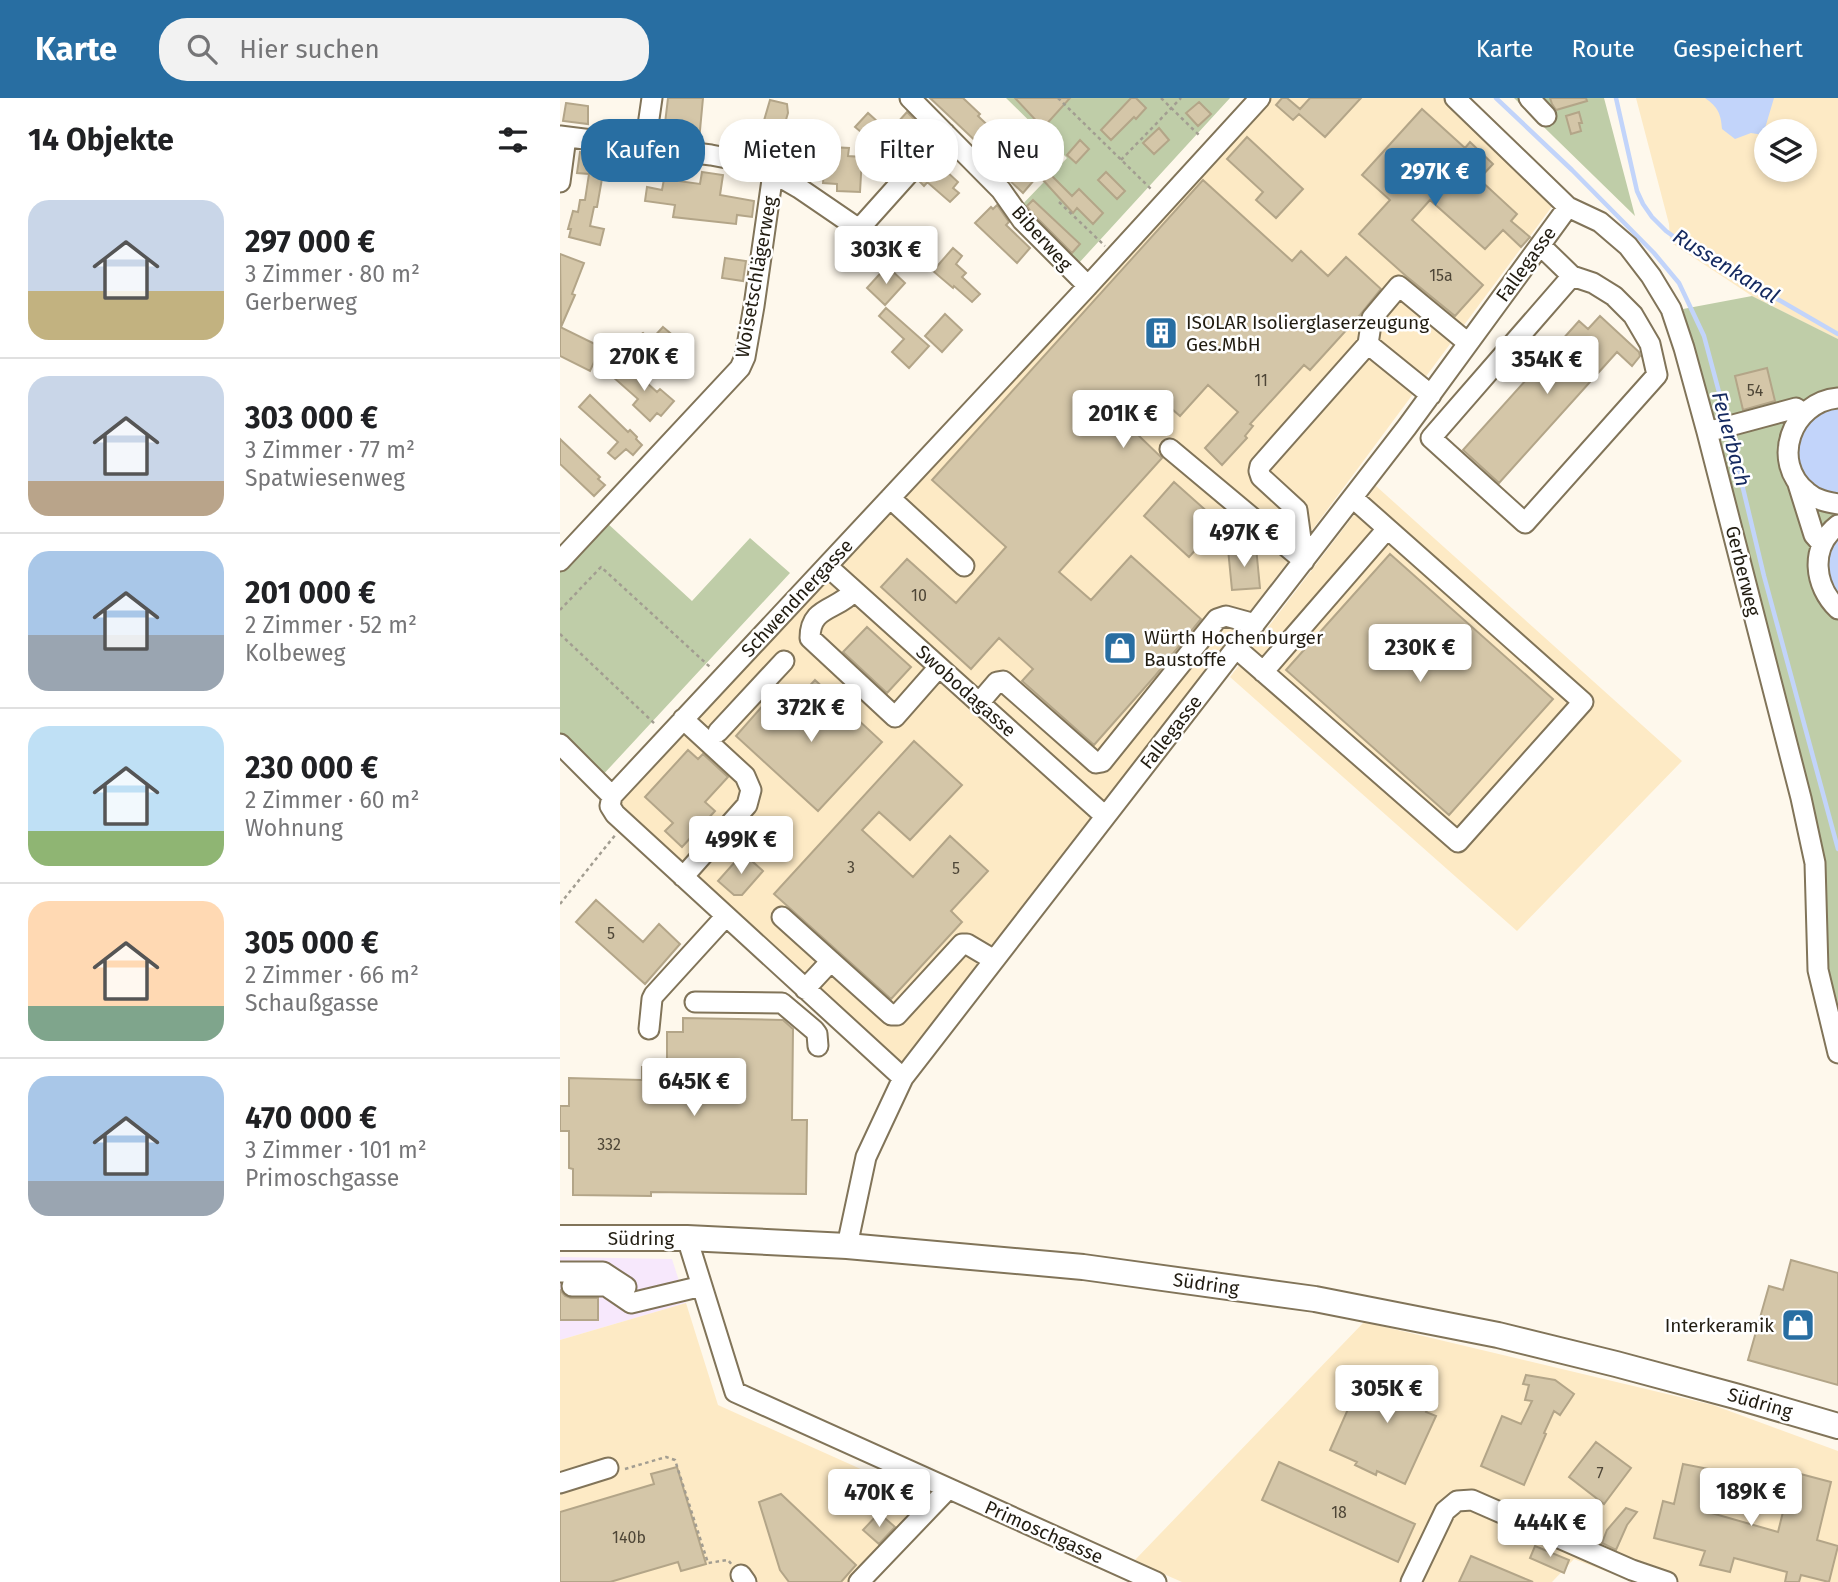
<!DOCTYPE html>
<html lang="de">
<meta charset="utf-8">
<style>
:root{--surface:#fff;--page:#f2f2f2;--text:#202124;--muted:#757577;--line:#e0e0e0;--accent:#286ea2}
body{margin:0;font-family:"Fira Sans",sans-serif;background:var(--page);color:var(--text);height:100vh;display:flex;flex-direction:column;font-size:26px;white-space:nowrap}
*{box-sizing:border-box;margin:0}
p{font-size:23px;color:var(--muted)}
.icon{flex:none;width:38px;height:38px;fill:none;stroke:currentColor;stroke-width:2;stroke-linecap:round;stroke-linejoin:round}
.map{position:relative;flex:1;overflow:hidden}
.sheet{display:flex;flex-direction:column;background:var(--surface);width:560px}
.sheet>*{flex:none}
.hud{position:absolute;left:21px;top:21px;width:665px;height:63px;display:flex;gap:14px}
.fabs{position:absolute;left:1194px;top:21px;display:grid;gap:14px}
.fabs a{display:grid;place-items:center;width:63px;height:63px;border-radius:50%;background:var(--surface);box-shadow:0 4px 10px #0003;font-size:35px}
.price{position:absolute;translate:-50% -60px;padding:0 16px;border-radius:7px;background:#fff;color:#222;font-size:23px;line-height:46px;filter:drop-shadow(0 2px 4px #0008)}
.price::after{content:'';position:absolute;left:50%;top:42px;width:21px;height:16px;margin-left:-10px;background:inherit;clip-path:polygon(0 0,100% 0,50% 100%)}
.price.selected{background:var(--accent);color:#fff}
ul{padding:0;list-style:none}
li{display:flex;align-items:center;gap:21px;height:175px;padding:0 28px}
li+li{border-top:2px solid var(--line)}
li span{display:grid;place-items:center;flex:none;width:196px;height:140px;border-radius:21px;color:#555}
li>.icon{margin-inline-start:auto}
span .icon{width:84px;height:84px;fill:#fffc;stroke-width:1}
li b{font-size:30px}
h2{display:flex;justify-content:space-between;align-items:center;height:84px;padding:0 28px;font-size:30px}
.pill{padding:0 24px;border-radius:28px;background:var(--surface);box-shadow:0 4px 10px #0003;font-size:24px;line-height:63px}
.pill.selected{background:var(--accent);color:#fff}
header{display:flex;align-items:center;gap:42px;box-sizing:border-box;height:98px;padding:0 35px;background:var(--accent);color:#fff}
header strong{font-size:33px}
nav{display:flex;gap:38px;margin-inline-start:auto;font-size:24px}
.search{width:490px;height:63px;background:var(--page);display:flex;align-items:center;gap:18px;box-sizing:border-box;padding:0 24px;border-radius:28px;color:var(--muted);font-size:26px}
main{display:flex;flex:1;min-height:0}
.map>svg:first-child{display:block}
.commercial{fill:#f7e8fc}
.built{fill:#fdeac5;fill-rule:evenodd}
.green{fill:#bfcda8}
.water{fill:#c2d4fa}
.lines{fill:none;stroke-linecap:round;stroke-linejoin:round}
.stream{stroke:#c2d4fa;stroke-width:4.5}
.building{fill:#d4c6a8;stroke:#b3a588;stroke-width:2}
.minor-casing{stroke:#817459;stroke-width:23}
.major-casing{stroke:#817459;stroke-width:28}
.path{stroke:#a29d91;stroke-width:2.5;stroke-dasharray:3.5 3.5;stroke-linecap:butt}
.minor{stroke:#fff;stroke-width:19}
.major{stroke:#fff;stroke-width:24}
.labels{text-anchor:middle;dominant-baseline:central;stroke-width:5;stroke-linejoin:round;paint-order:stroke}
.number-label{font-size:16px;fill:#4e4637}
.street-label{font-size:19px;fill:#211c11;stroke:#fff}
.poi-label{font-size:19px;fill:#211c11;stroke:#fff;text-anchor:start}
.water-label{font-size:21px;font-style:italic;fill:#152a60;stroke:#fff}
</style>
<header>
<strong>Karte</strong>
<div class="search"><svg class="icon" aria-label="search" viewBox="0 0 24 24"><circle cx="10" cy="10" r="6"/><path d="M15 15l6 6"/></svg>Hier suchen</div>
<nav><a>Karte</a><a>Route</a><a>Gespeichert</a></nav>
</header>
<main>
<section class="sheet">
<h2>14 Objekte<svg class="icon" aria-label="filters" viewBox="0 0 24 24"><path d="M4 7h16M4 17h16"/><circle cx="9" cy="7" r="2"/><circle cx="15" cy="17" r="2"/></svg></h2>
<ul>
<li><span style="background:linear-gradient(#c9d6e8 65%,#c2b280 0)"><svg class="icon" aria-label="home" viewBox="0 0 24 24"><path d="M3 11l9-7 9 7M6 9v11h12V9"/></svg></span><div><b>297 000 €</b><p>3 Zimmer · 80 m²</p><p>Gerberweg</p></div></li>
<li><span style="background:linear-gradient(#c9d6e8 75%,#b9a48a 0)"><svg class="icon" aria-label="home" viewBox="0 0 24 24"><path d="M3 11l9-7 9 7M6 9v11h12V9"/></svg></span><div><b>303 000 €</b><p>3 Zimmer · 77 m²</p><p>Spatwiesenweg</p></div></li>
<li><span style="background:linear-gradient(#a9c7e8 60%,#9aa5b1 0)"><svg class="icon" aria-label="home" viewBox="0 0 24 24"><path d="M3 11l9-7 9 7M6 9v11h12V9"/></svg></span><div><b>201 000 €</b><p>2 Zimmer · 52 m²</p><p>Kolbeweg</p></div></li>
<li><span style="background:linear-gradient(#bfe0f5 75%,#8fb573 0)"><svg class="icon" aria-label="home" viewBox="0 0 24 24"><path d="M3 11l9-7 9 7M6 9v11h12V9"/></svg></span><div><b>230 000 €</b><p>2 Zimmer · 60 m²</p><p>Wohnung</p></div></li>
<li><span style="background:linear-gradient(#ffd9b3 75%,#7fa58c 0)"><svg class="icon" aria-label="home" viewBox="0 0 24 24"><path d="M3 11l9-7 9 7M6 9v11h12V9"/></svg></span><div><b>305 000 €</b><p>2 Zimmer · 66 m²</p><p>Schaußgasse</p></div></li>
<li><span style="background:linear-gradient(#a9c7e8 75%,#9aa5b1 0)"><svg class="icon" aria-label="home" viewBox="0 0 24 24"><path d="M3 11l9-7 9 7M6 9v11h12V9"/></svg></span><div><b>470 000 €</b><p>3 Zimmer · 101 m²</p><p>Primoschgasse</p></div></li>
</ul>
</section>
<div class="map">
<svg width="1278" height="1484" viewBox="0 0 1278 1484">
<rect width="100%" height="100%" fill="#fef8ec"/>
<path class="commercial" d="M0,1159l112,2 14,44 -126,37z"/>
<path class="built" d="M711,0h172l110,107 -243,328 -407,530 -284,-258z
M1076,0h202v241l-86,-43 -82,-54 -1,-18zM1206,33h38v39h-38z
M816,388l306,275 -165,170 -287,-254z
M126,1205l32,102 223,100 -75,77h-306v-242z
M804,1224l349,83 125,46v131h-204l-60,-23 -22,23h-370l-48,-21z"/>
<path class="green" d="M446,0h224l-152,166 -60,-55 49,-51z
M954,0h90l31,118z
M1192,198l86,43v685l-14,-57 1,-107 -142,-551z
M46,424l86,79 58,-63 40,35 -190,205 -40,-39v-168z"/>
<path class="water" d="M1145,0h69l-11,37 -12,-2 -16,6 -13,-10c-1,-15 -4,-22 -17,-31z
M1278,302v101l-30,-12 -17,-48 6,-17z
M1278,433v77l-16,-56z"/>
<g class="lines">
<path class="stream" d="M936,0l76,72 82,83 25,30 25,53 23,86
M1056,0l21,93 6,13 9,13 14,14 28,20 144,83
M1169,332l35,146 74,273"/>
</g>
<path class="building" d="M108,0h35l-4,43 -20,-2v-5l-15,-2z
M370,0h33l17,16 -2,2 29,28 -5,6 15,13 3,-2 8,7 -2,2 9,9 -12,14 -18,-17 3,-3 -7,-6 1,-1z
M455,0h55l-27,30z
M571,0h5l10,10 -10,11 -2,-2 -23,23 -10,-10z
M722,0h5l13,11 10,-11h51l-36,39 -26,-23 -6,6 -17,-15z
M990,0h36l1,3 -31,9 -4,-6z
M210,2l17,4 1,9 -3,10 -15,22 9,3 -4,13 -29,-11 5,-12 7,3z
M639,4l12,12 -13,12 -12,-13z
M6,5l22,3v18l-25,-3z
M862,11l43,39 5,-6 23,22 -14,15 38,35 -6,7 19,16 -9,10 -18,-17 -18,19 -55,-49 -18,20 71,65 -28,31 -49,-40 -47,-42 31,-34 -28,-25z
M347,14l9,9 -14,16 11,10 -14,17 -44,-37 13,-14 21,19z
M1019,14l3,11h-3l2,8 -10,3 -5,-18z
M599,30l10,12 -15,14 -11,-11z
M687,39l56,52 -27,29 -20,-18 7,-8 -36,-33z
M251,40l20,1 -1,8 19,1 -1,8 14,1 -2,35 -23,-1v-7l-14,-1 1,-10h-14l1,-9h-13l1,-18 12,1z
M520,42l9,9 -13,14 -9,-8z
M20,54l26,4 -9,51h-3l-4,19 14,3 -4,16 -31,-8 2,-8h-3l5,-18 5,1 2,-12h5l4,-26 -12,-1z
M368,72l6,5 -10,11 -5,-5z
M385,72l13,12 -5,6 6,5 -9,9 -23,-20 10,-11 4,3z
M142,74l21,3 -3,20 34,6 -2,16 -15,-2 -1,9 -63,-7 2,-12 -30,-4 2,-14 15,3 2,-11 36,5z
M546,74l19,19 -8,8 -19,-19z
M490,76l22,22 7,-7 24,24 -10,11 -16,-16 -4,5 -30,-33z
M643,82l89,81 9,-10 27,25 18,-19 35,32 -21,26 -50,55 -6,-5 -54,59 3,2 -8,10 2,2 -25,27 -17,-17 33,-36 -30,-27 -28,31 -15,-13 -28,31 25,24 -103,114 32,28 40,-44 70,63 -46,57 -61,69 -72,-64 11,-12 -34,-31 -28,31 -90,-82 26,-28 49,44 50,-56 -74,-67z
M473,102l47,44 -8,9 -41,-41 -4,-6z
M437,107l12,17 -3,3 24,23 -13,15 -42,-40 16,-16 2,2z
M393,150l9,8 -6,8 10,9 -4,4 18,17 -8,8 -18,-16 -1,2 -20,-17z
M0,156l24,9 -12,31 3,1 -14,32z
M165,160l21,3 -3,20 -21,-3z
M327,168l18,17 -20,22 -18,-17z
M326,210l43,38 -20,22 -17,-16 12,-13 -25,-23z
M385,216l17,16 -20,22 -17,-16z
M1040,218l39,36 1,4 -8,10 -15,-14 -118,131 -36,-33 116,-129 9,8z
M0,229l41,20 -11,24 -30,-15z
M103,229l12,10 -13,15 -10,-9 -8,9 -13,-11 12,-8 8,7z
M65,265l32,29 3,-3 14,12 -13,15 -4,-3 -7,8 -17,-16 5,-6 -25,-22z
M1207,270l8,33 -32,9 -8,-34z
M30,297l38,37 2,-2 7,7 -1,2 6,6 -9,10 -7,-6 -11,10 -7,-6 10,-11 -39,-35z
M0,341l40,38 -2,2 7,6 -11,11 -34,-32z
M614,384l46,41 -31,34 -45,-41z
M696,449l4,41 -28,2 -4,-41z
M830,456l163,145 -104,116 -163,-145z
M307,529l44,40 -24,26 -44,-41z
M255,582l67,62 -64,69 -82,-75 30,-34 16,14z
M354,643l48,44 -52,55 -31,-28 -17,18 51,47 37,-41 38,35 -37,40 11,11 -71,77 -117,-105z
M128,652l10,9 5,-5 25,23 -23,25 10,9 -33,36 -17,-16 8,-8 -28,-26z
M183,755l20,18 -21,24h-8l-16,-14z
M36,802l47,42 16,-18 21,20 -35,40 -69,-62z
M123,920l100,2 10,9 -1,91h15l-1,74 -155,-2v4l-78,-1v-26l-4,-1v-37h-9v-25h9v-28l73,2v-13l25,1v-36h16z
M1231,1162l47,13v112l-90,-25 21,-74 14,4z
M0,1192l5,6 6,2h27v22h-38z
M824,1268l52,24 -10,22 10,4 -31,68 -28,-13 -1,4 -21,-10 2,-3 -27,-12 29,-66 9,4 10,-20z
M966,1277l29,5 19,14 -14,21 -6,-4 -10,22 2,1 -22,51 -43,-19 21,-50 19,8 11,-23 -7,-1 4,-15 -6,-1z
M1036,1344l35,26 -27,36 -35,-27z
M719,1364l136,62 -17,38 -136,-62z
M1123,1366l36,7 -11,41 70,20 15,-60 38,10 -14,58 21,6 -9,36 -28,-7 -2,7h-14l2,-10 -53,-14 -4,14 -30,-7 5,-14 -51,-13 9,-37 11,3z
M117,1369l29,97 -25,7 -3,-9 -68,20h-50v-70l94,-28 -3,-10z
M221,1396l75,71 -15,17h-52l-9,-12 -21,-68z
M1066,1410l11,4 -10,13 -11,25 -14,-7 5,-13z
M319,1415l16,14 -16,17 -16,-14z
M975,1448l34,14 -5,13 -34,-15z
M911,1458l62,26h-74z"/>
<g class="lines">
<defs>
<path id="minor" d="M350,0l91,92 21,30 66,66
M895,0l113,109 32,15 28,24 23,30 20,33 13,39 23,84 94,366 14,65 3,107 20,83
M969,0l17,18
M0,38l151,19 26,5 36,13 26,15 60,41 86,-96
M85,48l7,-48
M0,84l6,-45
M980,147l32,31 21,7 21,13 19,19 17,29 7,31 -132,148 -94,-85 141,-162
M808,246l63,51
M1278,300c-47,4 -68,64 -31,94 9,8 20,10 31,12
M1147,334l89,-24 7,5
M610,351l134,112
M1238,386l16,51 8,9
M330,400l74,68
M1278,427c-29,22 -24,61 0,84
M0,463l180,-193 5,-11 9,-51 19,-133
M744,463l-7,-51 -36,-33 -2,-6 1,-5 108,-122 4,-26 27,-32 69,57
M267,468l278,250
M294,493c-17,20 -44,15 -44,47l85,79 44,-50
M676,550l222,194 125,-140 -230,-204
M703,574l124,-143
M419,605l18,-21 6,-1 93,82 6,-1 115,-143 9,-3 29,8
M158,634l66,-71
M0,646l52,52
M123,779l64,-72 4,-15 -6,-14 -62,-57
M222,819l109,98h6l65,-71h5l27,16
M245,891l26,-28
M135,904l87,1 32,27 3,4 1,12
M89,931l3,-30 2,-4 72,-79
M343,980l-288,-264 -5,-8 2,-10 476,-510 172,-188
M127,1140l48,154 421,190
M287,1148l19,-89 37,-79 504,-651 161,-220
M0,1174h43l23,15
M12,1188h34l25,17 71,-17
M0,1385l48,-15
M181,1477l5,7
M299,1484l89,-93
M851,1484l34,-71 12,-10 15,-1 160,70 35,12"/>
<path id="major" d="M0,1140h127l160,8 236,21 232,32 183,36 118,29 119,32 103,30"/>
</defs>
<use href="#minor" class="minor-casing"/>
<use href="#major" class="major-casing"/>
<path class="path" d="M498,0l94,92
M601,0l40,39
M561,62l60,-62
M499,104l46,44
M0,512l41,-43 109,100
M0,536l95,90
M0,806l56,-70
M65,1371l41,-12 9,3 33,103 20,-3 4,5"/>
<use href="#minor" class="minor"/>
<use href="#major" class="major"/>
</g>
<defs>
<symbol id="building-square" viewBox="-11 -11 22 22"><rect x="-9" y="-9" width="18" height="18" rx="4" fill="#286ea2" stroke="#fff"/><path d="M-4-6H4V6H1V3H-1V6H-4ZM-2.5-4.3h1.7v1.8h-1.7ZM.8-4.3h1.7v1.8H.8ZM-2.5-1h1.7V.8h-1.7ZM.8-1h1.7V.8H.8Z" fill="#fff"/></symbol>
<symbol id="shop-square" viewBox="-11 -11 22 22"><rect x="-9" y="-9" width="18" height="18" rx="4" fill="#286ea2" stroke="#fff"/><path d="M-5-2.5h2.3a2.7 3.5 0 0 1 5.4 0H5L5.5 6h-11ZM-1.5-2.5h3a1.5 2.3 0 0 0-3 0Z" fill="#fff"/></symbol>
</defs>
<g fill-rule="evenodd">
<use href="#building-square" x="582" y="216" width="38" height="38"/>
<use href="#shop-square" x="541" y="531" width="38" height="38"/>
<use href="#shop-square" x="1219" y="1208" width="38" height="38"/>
</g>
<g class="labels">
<g class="number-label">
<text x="881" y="177">15a</text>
<text x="701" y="282">11</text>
<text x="1195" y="292">54</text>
<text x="359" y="497">10</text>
<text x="291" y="769">3</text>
<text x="396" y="770">5</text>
<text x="51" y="835">5</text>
<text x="49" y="1046">332</text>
<text x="1040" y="1375">7</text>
<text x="779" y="1414">18</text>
<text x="69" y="1439">140b</text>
</g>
<g class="street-label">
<text transform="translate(482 140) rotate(48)">Biberweg</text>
<text transform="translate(966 166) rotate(-54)">Fallegasse</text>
<text transform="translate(196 179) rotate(-80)">Woisetschlägerweg</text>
<text transform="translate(1183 473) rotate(76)">Gerberweg</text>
<text transform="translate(237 500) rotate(-47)">Schwendnergasse</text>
<text transform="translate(406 593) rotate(42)">Swobodagasse</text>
<text transform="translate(611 634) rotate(-52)">Fallegasse</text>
<text x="81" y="1140">Südring</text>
<text transform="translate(646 1186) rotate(8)">Südring</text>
<text transform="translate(1200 1305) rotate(16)">Südring</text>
<text transform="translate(484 1434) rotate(24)">Primoschgasse</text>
</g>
<g class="poi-label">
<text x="626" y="224">ISOLAR Isolierglaserzeugung<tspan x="626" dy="22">Ges.MbH</tspan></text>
<text x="584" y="539">Würth Hochenburger<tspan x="584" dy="22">Baustoffe</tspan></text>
<text x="1214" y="1227" text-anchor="end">Interkeramik</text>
</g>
<g class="water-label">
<text transform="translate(1166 168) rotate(32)">Russenkanal</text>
<text transform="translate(1171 341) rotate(75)">Feuerbach</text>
</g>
</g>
</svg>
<div class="fabs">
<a><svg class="icon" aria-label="layers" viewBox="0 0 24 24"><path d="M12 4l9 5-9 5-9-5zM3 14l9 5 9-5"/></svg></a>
</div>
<b class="price selected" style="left:875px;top:110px">297K €</b>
<b class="price" style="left:326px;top:188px">303K €</b>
<b class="price" style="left:84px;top:295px">270K €</b>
<b class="price" style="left:987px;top:298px">354K €</b>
<b class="price" style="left:563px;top:352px">201K €</b>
<b class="price" style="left:684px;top:471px">497K €</b>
<b class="price" style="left:860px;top:586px">230K €</b>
<b class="price" style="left:251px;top:646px">372K €</b>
<b class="price" style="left:181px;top:778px">499K €</b>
<b class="price" style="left:134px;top:1020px">645K €</b>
<b class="price" style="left:827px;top:1327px">305K €</b>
<b class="price" style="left:1191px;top:1430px">189K €</b>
<b class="price" style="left:319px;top:1431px">470K €</b>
<b class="price" style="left:990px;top:1461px">444K €</b>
<div class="hud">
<a class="pill selected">Kaufen</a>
<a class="pill">Mieten</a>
<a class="pill">Filter</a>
<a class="pill">Neu</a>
</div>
</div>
</main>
